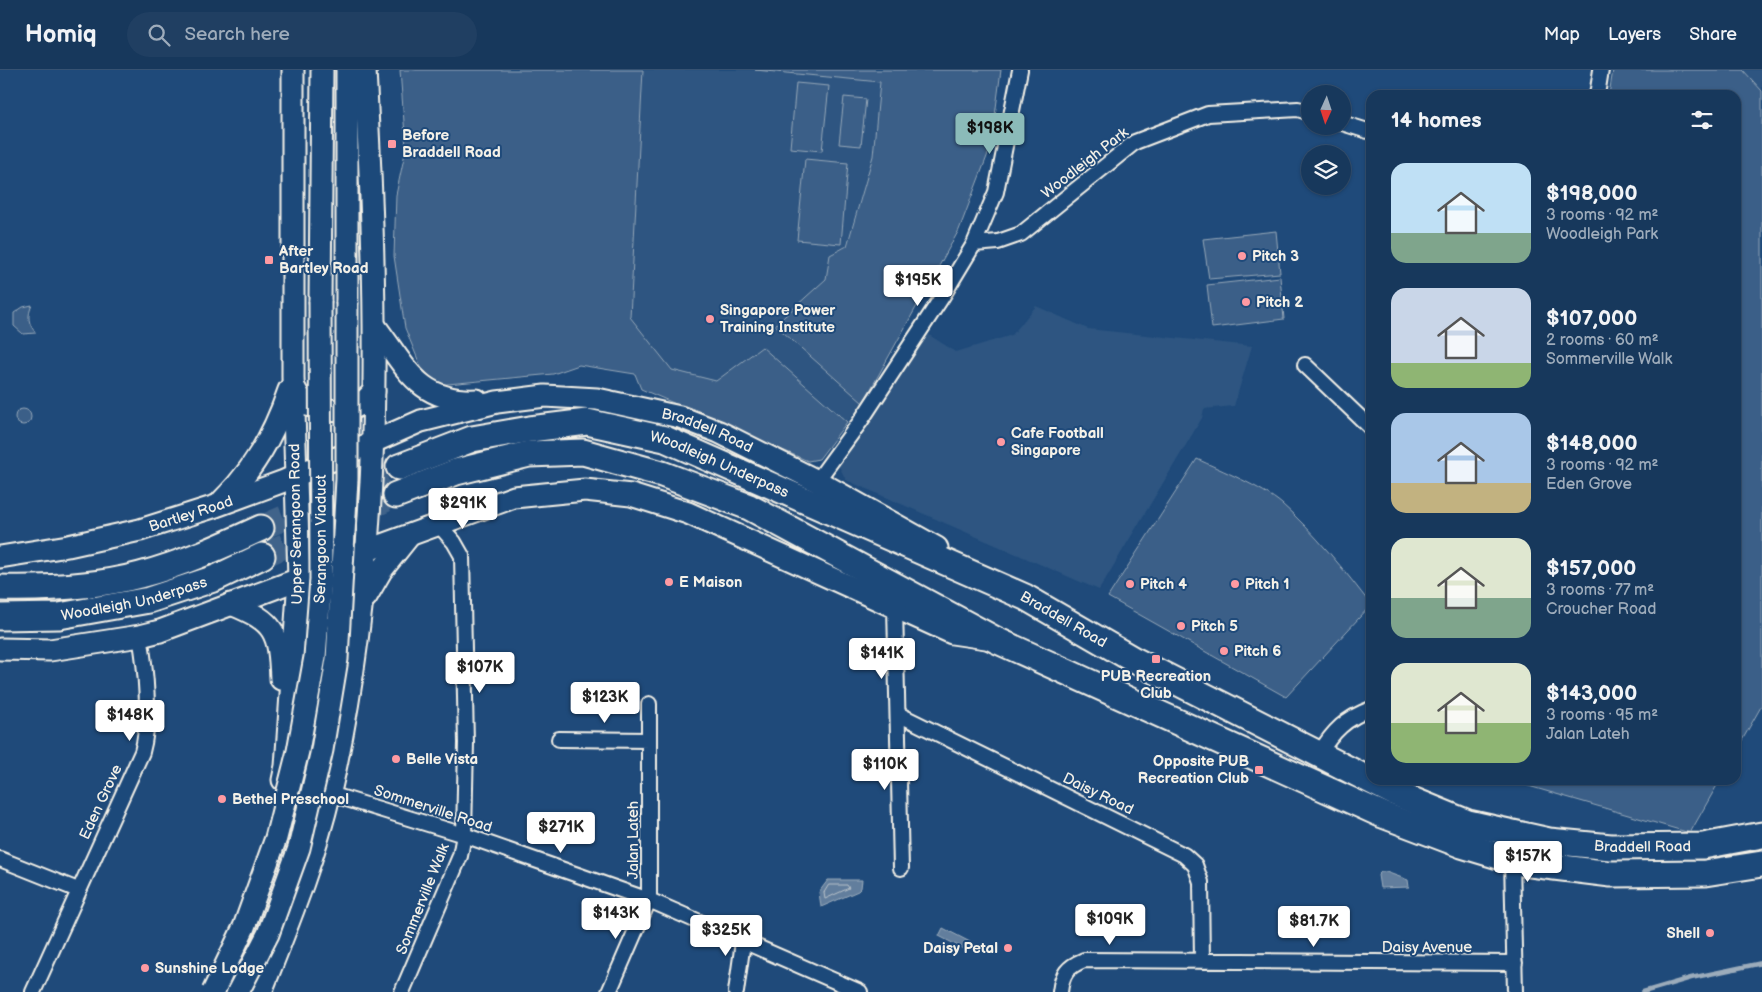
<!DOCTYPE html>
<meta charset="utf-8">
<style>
:root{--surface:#17385c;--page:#203f62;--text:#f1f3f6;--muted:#9eacbb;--line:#365272;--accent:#8bbbb9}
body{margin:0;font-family:"Balsamiq Sans",sans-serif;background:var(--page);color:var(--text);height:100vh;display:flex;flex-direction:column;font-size:19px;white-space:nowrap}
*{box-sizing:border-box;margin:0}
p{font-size:16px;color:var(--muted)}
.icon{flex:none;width:28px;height:28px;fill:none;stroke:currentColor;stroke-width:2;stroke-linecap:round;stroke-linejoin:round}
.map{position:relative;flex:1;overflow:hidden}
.drawer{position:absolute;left:1366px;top:20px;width:375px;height:695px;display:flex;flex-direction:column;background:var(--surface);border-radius:15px;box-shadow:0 1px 4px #0004,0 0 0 1px var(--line)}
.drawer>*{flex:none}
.needle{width:32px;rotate:183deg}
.buttons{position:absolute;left:1301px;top:15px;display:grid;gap:10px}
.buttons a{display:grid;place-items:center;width:50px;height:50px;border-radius:50%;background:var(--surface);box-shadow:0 1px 4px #0004,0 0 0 1px var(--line);font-size:25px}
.price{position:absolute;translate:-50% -42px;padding:0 11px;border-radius:5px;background:#fff;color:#222;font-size:16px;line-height:32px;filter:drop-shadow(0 1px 2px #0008)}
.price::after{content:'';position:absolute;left:50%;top:30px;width:15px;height:11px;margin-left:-8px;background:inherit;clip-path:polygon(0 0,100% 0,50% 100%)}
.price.current{background:var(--accent);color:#111}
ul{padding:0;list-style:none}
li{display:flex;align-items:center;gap:15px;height:125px;padding:0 25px}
li span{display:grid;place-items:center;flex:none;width:140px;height:100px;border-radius:15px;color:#555}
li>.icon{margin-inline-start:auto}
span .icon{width:60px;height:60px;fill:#fffc;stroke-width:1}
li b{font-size:21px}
h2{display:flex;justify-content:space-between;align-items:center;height:60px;padding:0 25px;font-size:21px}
header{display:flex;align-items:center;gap:30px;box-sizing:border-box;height:70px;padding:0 25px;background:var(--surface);border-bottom:1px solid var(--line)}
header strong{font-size:24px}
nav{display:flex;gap:28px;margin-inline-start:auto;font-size:18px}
.search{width:350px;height:45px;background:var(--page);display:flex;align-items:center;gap:12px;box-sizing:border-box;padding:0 18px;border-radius:28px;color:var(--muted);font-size:19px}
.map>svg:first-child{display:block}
.built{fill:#2d5581}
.green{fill:#3a5f88;stroke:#97a8b8}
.water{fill:#627e9d;stroke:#9cacbb}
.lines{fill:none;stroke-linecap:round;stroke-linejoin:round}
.shore{stroke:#bac3ca;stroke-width:1}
.stream{stroke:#9cacbb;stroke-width:4.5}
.highway-tunnel{stroke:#3f638a;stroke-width:25;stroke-dasharray:25 12;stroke-linecap:butt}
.street-casing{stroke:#f4f1e8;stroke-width:18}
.primary-casing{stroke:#f4f1e8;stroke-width:25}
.highway-casing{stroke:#f4f1e8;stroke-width:29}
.street{stroke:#1f4a7a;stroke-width:14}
.primary{stroke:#1f4a7a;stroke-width:21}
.highway{stroke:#1f4a7a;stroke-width:25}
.primary-bridge-casing{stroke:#f4f1e8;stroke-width:25;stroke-linecap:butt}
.primary-bridge{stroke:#1f4a7a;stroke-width:21}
.poi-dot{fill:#ff9aa2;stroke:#1f4a7a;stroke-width:2}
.labels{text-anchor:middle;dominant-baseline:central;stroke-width:4;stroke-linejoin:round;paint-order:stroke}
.poi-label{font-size:15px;font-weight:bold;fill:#f4f1e8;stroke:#1f4a7a;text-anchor:start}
.street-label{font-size:15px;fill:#f4f1e8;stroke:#1f4a7a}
</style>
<header>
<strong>Homiq</strong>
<div class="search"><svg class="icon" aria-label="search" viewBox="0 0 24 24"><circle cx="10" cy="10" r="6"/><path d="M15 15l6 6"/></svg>Search here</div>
<nav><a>Map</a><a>Layers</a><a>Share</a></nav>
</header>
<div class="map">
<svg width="1762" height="922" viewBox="0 0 1762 922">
<rect width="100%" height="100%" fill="#1f4a7a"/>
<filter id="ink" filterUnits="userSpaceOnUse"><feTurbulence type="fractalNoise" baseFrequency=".02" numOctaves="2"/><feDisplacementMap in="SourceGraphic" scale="10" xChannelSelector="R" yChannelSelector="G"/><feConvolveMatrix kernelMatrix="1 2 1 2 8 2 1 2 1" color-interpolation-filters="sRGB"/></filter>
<g filter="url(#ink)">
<path class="built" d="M643,0h112l125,12 -7,74 -27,90 -16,9 -4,24 -51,46 88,78 -16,19 -85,-75 -46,34 -44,-11 -42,-53z
M1743,0h19v21z
M1036,236l52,23 164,17 -18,60 -30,3 -2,9 -103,172 -253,-110 -10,-20 90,-127 30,19 56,-17z"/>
<path class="green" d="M400,0h243l-13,247 42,53 44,11 46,-34 85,75 -28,37 -11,2 -167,-72 -6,-15 -56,-9 -26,9 -116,11 -16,-18 -16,-39 -11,-72 2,-61 10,-47z
M755,0h246l-10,76 -32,84 -96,173 -88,-78 51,-46 4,-24 17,-9 26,-90 7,-74z
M1613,0h130l19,21v614l-26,46v-656h-127z
M796,13l33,3 -7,65 -32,-3z
M844,27l22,2 -5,47 -22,-2z
M805,89l43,4 -7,81 -44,-4z
M1276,161l4,42 -71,6 -6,-40z
M1280,207l4,42 -72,9 -5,-43z
M32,235c-5,11 -4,19 4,28l-13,1 -9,-8v-13l9,-6z
M15 347a8 8 0 1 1 16 0a8 8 0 1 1-16 0Z
M1197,389c24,11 65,28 85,45 31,27 64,68 89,101l-85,92 -178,-100z
M1508,710h212l-30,53z"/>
<path class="water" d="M1381,802h5l22,8 1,7 -29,1 -2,-13z
M828,810h34l-1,8 -3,3 -37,16 -2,-15z
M943,858l27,14 -4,8 -27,-14z"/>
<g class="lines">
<path class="shore" d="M829,815h18l2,3 -24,11 -1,-6z"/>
<path class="stream" d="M1643,922l48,-14 71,-15"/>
<path class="highway-tunnel" d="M261,458l138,-61
M262,486l134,-61"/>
<defs>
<path id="street" d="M1597,25l4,-25
M1342,53l29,9
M974,174l24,-2 23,-8 114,-92 73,-28 90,-5 12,4
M1305,295l66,63
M817,411l43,-59 82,-125 32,-53 22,-52 24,-122
M895,537l6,261
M898,644l286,141 11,10 6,17 1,79
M559,669l90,1
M1319,684c14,-23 27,-36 52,-45
M330,724l134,41 185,65 211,92
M0,789l78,31
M1512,790l3,132
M33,922l109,-240c9,-33 4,-82 -2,-116
M402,922l58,-136 4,-21 2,-92 -4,-187 -8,-14 -16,-18
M609,922l40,-92v-196
M736,922l7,-50
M1060,922c2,-18 7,-25 24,-32l431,3"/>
<g id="primary">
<path d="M347,0v232"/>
<path d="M320,231l2,-231"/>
<path d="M375,256c31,41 44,77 102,74"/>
<path d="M294,317l9,17c30,8 50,14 71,-13"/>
<path d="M222,431c32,-31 53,-69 67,-111"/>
<path id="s1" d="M0,487l68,-11 72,-16 76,-24 68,-25 137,-60 76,-19 48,-6 52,3 83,18 39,15 98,49 120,67"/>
<path d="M366,527l15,-26 28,-35"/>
<path d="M231,534c45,18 48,28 50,75"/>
<path d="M0,579l50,1 90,-14 20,-5 139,-52 69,-29 146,-53 71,-7 46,5 57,18 264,120 34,5"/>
<path d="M283,710l3,-14 13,-187 -6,-202v-307"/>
<path d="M261,922c26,-66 53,-131 69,-200 55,-237 48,-481 35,-722"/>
</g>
<g id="highway">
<path id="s2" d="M399,397l73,-28 58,-10 57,-7 78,17 360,158 109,63 261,133 73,30 81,18 62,6 92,-1 59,-11"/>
<path d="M396,425l60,-23 73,-18 54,-2 79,22 87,33 247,133 387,175 79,30 60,18 89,11 94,-1 57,-9"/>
<path d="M0,518c47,1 95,-1 140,-13 42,-11 82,-29 121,-47"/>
<path id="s3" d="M0,547l59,-1 90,-16 67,-22 46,-22"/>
</g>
</defs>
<use href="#street" class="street-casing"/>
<use href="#primary" class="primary-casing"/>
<use href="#highway" class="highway-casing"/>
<use href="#street" class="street"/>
<use href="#primary" class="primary"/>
<use href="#highway" class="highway"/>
<defs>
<g id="primary-bridge">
<path id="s4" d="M213,922l31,-65 32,-89 22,-87 17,-94 6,-78 -1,-278"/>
<path d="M238,922l30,-58 31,-86 23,-98 15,-91 10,-180v-177"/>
</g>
</defs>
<use href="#primary-bridge" class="primary-bridge-casing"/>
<use href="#primary-bridge" class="primary-bridge"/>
</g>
</g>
<g class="poi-dot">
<rect x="387" y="69" width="10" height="10" rx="2.5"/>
<circle cx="1242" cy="186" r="5"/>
<rect x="264" y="185" width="10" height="10" rx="2.5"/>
<circle cx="1246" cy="232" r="5"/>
<circle cx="710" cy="249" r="5"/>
<circle cx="1001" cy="372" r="5"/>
<circle cx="669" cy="512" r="5"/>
<circle cx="1130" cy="514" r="5"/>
<circle cx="1235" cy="514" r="5"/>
<circle cx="1181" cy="556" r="5"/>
<circle cx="1224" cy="581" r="5"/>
<rect x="1151" y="584" width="10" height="10" rx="2.5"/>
<circle cx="396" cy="689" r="5"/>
<rect x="1254" y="695" width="10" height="10" rx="2.5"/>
<circle cx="222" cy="729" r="5"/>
<circle cx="1710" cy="863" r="5"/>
<circle cx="1008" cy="878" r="5"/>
<circle cx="145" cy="898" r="5"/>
</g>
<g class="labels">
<g class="poi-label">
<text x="402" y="65">Before<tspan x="402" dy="17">Braddell Road</tspan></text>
<text x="279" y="181">After<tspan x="279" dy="17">Bartley Road</tspan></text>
<text x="1252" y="186">Pitch 3</text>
<text x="1256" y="232">Pitch 2</text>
<text x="720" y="240">Singapore Power<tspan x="720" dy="17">Training Institute</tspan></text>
<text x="1011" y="363">Cafe Football<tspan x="1011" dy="17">Singapore</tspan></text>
<text x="679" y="512">E Maison</text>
<text x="1140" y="514">Pitch 4</text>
<text x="1245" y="514">Pitch 1</text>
<text x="1191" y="556">Pitch 5</text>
<text x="1234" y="581">Pitch 6</text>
<text x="1156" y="606" text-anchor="middle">PUB Recreation<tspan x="1156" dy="17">Club</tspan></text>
<text x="406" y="689">Belle Vista</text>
<text x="1249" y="691" text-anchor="end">Opposite PUB<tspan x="1249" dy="17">Recreation Club</tspan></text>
<text x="232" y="729">Bethel Preschool</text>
<text x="1700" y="863" text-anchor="end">Shell</text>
<text x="998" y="878" text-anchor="end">Daisy Petal</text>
<text x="155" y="898">Sunshine Lodge</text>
</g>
<g class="street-label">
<text transform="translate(1085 93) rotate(-38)">Woodleigh Park</text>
<text stroke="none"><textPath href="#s1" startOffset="738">Braddell Road</textPath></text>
<text stroke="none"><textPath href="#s2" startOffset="334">Woodleigh Underpass</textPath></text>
<text stroke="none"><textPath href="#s1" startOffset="196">Bartley Road</textPath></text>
<text transform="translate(296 454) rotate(-91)">Upper Serangoon Road</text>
<text stroke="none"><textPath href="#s4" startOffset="470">Serangoon Viaduct</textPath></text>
<text stroke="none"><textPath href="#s3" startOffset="136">Woodleigh Underpass</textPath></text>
<text stroke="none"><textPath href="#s2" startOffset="712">Braddell Road</textPath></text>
<text transform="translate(1098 724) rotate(26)">Daisy Road</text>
<text transform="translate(101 732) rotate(-65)">Eden Grove</text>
<text transform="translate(433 739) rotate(18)">Sommerville Road</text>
<text transform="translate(633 770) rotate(-90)">Jalan Lateh</text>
<text stroke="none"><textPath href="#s2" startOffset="1342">Braddell Road</textPath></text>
<text transform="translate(423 829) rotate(-68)">Sommerville Walk</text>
<text x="1427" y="877">Daisy Avenue</text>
</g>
</g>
</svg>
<div class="buttons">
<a><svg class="needle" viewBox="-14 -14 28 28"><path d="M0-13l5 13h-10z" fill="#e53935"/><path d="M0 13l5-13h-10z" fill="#9eacbb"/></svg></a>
<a><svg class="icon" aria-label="layers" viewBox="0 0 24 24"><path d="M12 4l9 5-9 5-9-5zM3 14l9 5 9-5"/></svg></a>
</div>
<b class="price current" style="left:990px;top:85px">$198K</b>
<b class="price" style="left:918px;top:237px">$195K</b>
<b class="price" style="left:463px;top:460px">$291K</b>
<b class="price" style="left:882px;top:610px">$141K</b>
<b class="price" style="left:480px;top:624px">$107K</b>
<b class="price" style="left:605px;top:654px">$123K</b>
<b class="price" style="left:130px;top:672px">$148K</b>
<b class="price" style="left:885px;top:721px">$110K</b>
<b class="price" style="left:561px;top:784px">$271K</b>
<b class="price" style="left:1528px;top:813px">$157K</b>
<b class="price" style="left:616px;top:870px">$143K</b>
<b class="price" style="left:1110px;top:876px">$109K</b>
<b class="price" style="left:1314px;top:878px">$81.7K</b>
<b class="price" style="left:726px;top:887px">$325K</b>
<section class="drawer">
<h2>14 homes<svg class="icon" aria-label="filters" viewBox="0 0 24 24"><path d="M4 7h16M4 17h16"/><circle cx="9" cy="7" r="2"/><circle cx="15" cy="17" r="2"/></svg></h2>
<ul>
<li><span style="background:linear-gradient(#bfe0f5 70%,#7fa58c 0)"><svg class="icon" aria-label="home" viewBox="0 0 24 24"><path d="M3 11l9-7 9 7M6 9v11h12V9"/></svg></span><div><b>$198,000</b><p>3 rooms · 92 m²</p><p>Woodleigh Park</p></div></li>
<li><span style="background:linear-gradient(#c9d6e8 75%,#8fb573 0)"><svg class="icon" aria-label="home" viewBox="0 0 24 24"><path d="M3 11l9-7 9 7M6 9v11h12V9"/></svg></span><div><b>$107,000</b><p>2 rooms · 60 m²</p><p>Sommerville Walk</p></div></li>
<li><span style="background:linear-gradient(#a9c7e8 70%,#c2b280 0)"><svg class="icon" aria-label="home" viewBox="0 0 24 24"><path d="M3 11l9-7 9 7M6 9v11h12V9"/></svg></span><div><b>$148,000</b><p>3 rooms · 92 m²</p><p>Eden Grove</p></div></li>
<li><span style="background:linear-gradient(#dfe7d0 60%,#7fa58c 0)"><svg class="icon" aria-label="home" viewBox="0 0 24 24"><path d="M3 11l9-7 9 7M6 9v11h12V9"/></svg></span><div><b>$157,000</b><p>3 rooms · 77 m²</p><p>Croucher Road</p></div></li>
<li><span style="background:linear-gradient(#dfe7d0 60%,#8fb573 0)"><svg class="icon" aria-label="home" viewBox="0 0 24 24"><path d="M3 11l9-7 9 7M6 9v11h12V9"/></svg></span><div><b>$143,000</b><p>3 rooms · 95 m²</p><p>Jalan Lateh</p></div></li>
</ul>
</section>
</div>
